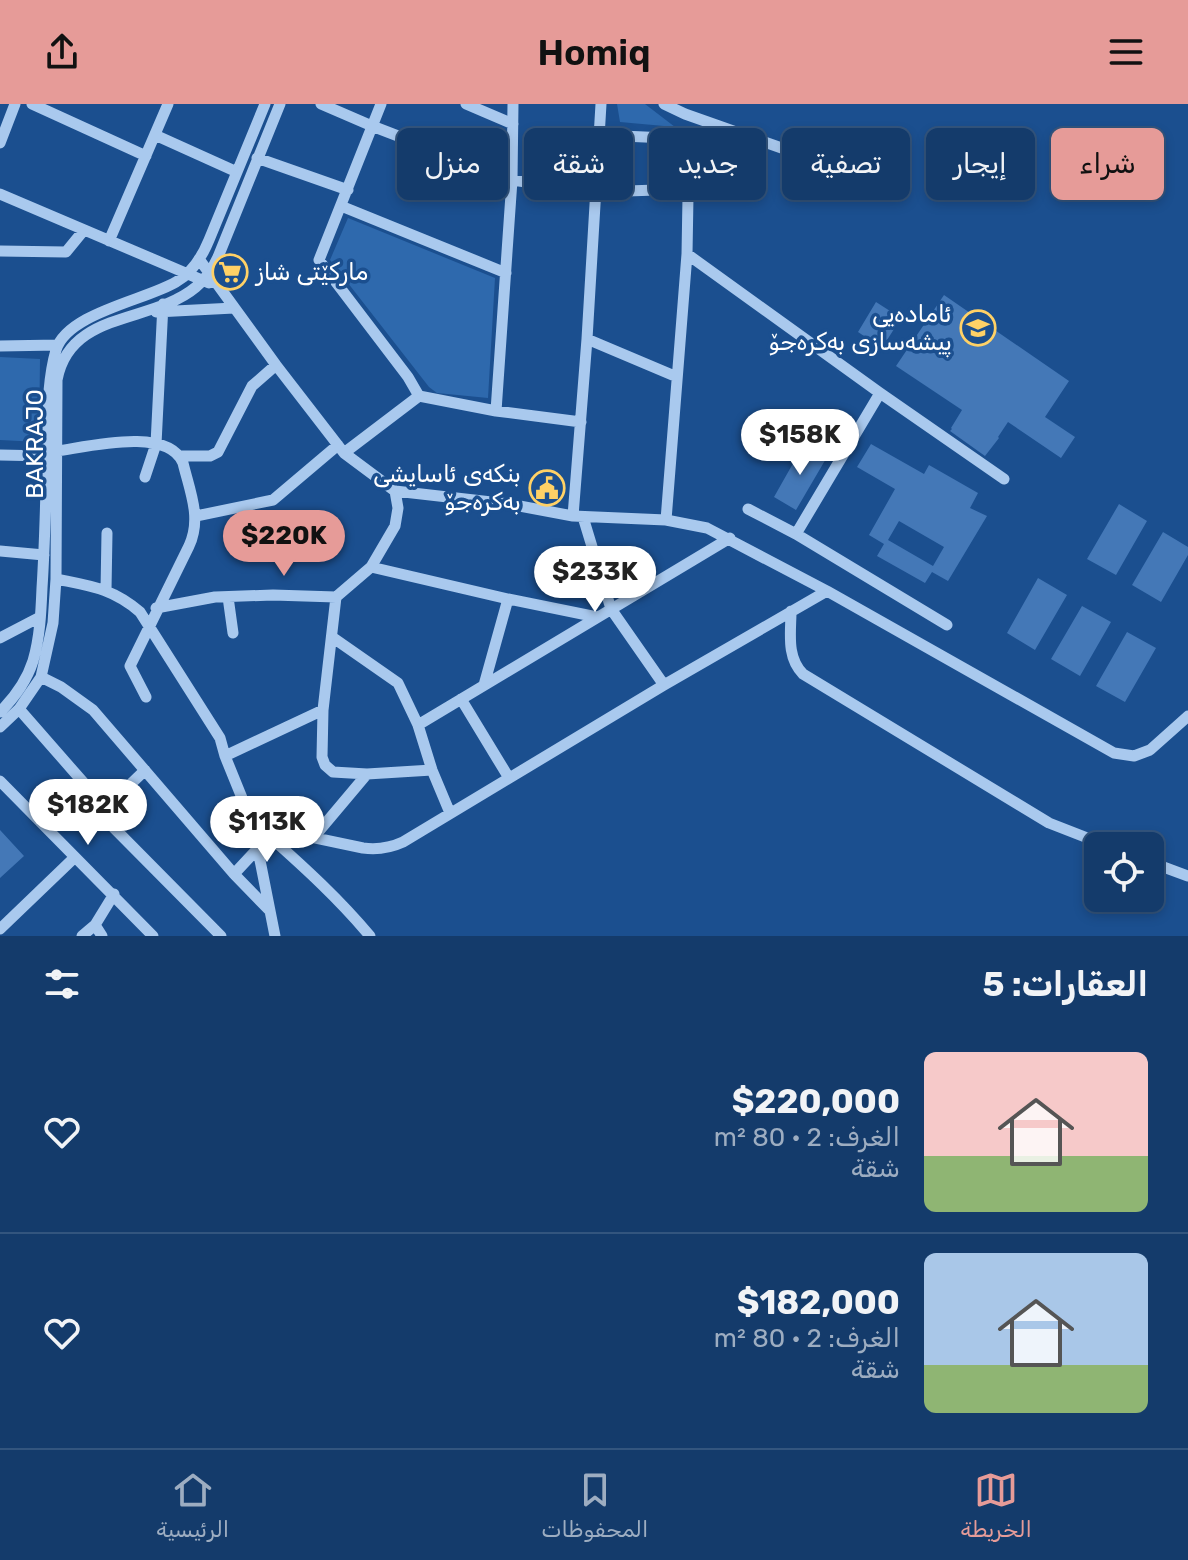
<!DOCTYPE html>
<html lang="ar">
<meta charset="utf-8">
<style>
:root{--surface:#143b6b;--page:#1d4271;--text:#f1f3f6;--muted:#9dadc1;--line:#33557e;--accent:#e69b98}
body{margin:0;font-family:Rubik,"Noto Sans Arabic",sans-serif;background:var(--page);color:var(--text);direction:rtl;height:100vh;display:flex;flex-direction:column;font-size:30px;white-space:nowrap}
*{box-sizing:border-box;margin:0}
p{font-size:26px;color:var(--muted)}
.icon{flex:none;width:44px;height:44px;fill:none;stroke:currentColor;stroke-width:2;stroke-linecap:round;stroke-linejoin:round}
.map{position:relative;height:832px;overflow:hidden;direction:ltr}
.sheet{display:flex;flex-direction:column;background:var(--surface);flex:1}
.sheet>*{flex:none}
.hud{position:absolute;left:24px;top:24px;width:1140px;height:72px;direction:rtl;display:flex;gap:16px}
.tools{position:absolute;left:1084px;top:728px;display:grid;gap:16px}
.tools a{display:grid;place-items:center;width:80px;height:80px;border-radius:12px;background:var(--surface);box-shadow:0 4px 12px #0003,0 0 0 2px var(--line);font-size:40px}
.price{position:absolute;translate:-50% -68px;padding:0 18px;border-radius:28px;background:#fff;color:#222;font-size:26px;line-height:52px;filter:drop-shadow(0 2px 4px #0008)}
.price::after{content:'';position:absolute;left:50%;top:48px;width:24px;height:18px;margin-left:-12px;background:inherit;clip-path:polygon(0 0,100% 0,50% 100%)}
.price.current{background:var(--accent);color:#111}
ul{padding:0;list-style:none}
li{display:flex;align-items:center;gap:24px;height:200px;padding:0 40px}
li+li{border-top:2px solid var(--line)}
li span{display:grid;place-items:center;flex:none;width:224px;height:160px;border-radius:12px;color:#555}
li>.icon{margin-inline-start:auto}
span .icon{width:96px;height:96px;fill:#fffc;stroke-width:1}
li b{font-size:34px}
h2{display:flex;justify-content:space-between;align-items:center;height:96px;padding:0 40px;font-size:34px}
.tag{padding:0 28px;border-radius:12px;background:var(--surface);box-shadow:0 4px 12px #0003,0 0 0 2px var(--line);font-size:28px;line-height:72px}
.tag.current{background:var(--accent);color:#111}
header{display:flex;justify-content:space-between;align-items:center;height:104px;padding:0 40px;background:var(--accent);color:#111;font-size:36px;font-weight:600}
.tab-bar{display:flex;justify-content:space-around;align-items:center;height:112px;border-top:2px solid var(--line);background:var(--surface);font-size:22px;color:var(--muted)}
.tab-bar a{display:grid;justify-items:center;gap:4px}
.tab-bar .current{color:var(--accent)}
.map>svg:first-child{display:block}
.green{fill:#2e69ad}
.building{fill:#4478b7;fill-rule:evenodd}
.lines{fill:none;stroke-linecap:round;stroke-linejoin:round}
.minor{stroke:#a9c9ee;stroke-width:11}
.labels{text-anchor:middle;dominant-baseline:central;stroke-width:7;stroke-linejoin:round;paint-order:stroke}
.poi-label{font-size:24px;fill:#fff;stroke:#1b4f8f;text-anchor:end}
.street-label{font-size:24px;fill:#fff;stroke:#1b4f8f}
</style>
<header><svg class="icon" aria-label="menu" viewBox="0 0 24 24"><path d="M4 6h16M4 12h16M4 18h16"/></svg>Homiq<svg class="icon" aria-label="share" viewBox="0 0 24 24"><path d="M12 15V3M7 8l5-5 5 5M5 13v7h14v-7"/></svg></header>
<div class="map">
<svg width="1188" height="832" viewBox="0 0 1188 832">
<rect width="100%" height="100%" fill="#1b4f8f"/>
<path class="green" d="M617,0h28l30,23 -55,-5z
M348,114l147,60 -7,120 -51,-5 -8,-6 -99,-127z
M0,253l40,2 -1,83 -39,-2z"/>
<path class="building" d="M944,191l125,86 -24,36 30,20 -14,21 -53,-36 -10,15 1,1 -14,18 -35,-25 2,-2 -1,-1 11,-18 -66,-44z
M876,198l25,16 -19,30 -24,-16z
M804,340l23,13 -31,53 -22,-13z
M871,340l53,30 5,-9 49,28 -8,15 17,8 -39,65 -16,-9 -7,11 -48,-27 7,-12 -15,-9 26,-46 -38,-22zM899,417l45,26 -11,19 -45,-26z
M1119,400l28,17 -31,54 -29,-16z
M1163,428l25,15v8l-27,47 -29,-17z
M1038,474l29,17 -32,55 -28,-17z
M1082,502l29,16 -31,54 -29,-17z
M1127,528l29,16 -31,54 -29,-16z
M0,726l24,26 -24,22z"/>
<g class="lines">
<path class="minor" d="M32,0l114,52
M321,0l51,22 140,54 84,12 92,-3
M381,0l-62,156 89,117 11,19 77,15 85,11
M466,0l47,20
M664,0l21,10 162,57
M155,31l82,37
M600,31l89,4 -2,115 -21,266
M0,39l15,-39
M257,54l91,32
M0,90l209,89
M341,102l165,67
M109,137l59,-137
M0,147l66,1 18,-22
M687,150l193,139 124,86
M199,155l77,106 68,88 51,38 114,13 64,12 93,4 41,8 120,63 287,162 20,3 16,-6 38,-34
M156,208l78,-4
M587,235l90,38
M0,242l58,-1
M496,307l16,-231 1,-76
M57,347c30,-4 111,-25 126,12 7,29 19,55 6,83l-59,120 16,31
M344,349l75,-57
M0,351l47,1
M180,352h30l8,-4 34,-66 24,-21
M145,373l11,-33 7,-140
M748,405l48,25 151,91
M196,412l77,-16 65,-55
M573,412l14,-177 14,-235
M583,413l28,92 53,76
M796,430l84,-141
M0,447l44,4
M371,463l137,32 89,18
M56,475c34,7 56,9 84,33l80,126 5,18 28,69 22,111
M106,486l1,-57
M228,493l5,36
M336,493l-13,113 -1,47 3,8 8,7 34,2 65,-4
M156,504l59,-11 58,-2 63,2 35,-30 24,-41 3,-18 -3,-17
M791,507c0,21 -5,46 12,63l246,149 59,23
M332,533l66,46 20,42 14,45 18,43
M0,534l40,-21
M41,573l20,10 32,23 141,164 36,37
M484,581l24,-86
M461,595l48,79
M19,605l71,81
M0,608c14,-14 27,-32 33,-51 7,-24 8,-49 9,-73 3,-47 4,-94 5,-141 1,-32 0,-65 9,-97 11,-37 90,-50 120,-68 16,-9 26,-25 33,-42l56,-136
M418,621l312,-187
M0,623l19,-18 22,-32 12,-54 3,-44 1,-199c13,-70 95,-56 139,-93 10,-8 17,-19 22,-30l62,-153
M225,652l98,-46
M145,666c-10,11 -36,31 -36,46 0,5 2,9 5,12l107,108
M0,677l153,155
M253,721l110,23c15,2 27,0 40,-6l261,-157 163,-94
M260,726l9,6c36,32 70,63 101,100
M314,733l53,-63
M1150,758l38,14
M234,770l27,-29
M95,821l7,11
M0,825l74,-71
M82,832l13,-11 19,-31"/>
</g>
<defs>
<symbol id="supermarket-ring" viewBox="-11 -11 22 22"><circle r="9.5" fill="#1b4f8f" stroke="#ffd166" stroke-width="1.5"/><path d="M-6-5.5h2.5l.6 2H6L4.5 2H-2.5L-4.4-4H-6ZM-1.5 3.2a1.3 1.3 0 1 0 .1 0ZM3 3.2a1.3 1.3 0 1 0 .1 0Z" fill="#ffd166"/></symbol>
<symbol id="school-ring" viewBox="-11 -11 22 22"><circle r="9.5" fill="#1b4f8f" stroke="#ffd166" stroke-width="1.5"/><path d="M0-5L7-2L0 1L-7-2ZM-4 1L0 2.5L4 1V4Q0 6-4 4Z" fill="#ffd166"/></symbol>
<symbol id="civic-ring" viewBox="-11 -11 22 22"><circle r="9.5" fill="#1b4f8f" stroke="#ffd166" stroke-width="1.5"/><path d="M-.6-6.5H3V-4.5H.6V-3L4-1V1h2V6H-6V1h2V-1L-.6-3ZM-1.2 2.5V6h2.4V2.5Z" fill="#ffd166"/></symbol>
</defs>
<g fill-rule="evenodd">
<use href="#supermarket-ring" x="210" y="148" width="40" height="40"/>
<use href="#school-ring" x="958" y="204" width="40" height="40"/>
<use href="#civic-ring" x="527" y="364" width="40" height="40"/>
</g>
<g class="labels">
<g class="poi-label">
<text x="256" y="168" text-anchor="start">مارکێتی شاز</text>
<text x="952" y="210">ئامادەیی<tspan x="952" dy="28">پیشەسازی بەکرەجۆ</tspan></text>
<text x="521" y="370">بنکەی ئاسایشی<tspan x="521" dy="28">بەکرەجۆ</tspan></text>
</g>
<g class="street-label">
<text transform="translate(35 340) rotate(-90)">BAKRAJO</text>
</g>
</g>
</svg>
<div class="tools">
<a><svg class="icon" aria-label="locate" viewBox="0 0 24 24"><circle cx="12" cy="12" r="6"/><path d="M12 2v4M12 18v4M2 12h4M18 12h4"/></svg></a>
</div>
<b class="price" style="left:800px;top:373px">$158K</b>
<b class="price current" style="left:284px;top:474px">$220K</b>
<b class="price" style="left:595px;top:510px">$233K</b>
<b class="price" style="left:88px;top:743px">$182K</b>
<b class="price" style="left:267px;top:760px">$113K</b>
<div class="hud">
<a class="tag current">شراء</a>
<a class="tag">إيجار</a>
<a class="tag">تصفية</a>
<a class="tag">جديد</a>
<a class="tag">شقة</a>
<a class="tag">منزل</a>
</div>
</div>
<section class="sheet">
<h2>العقارات: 5<svg class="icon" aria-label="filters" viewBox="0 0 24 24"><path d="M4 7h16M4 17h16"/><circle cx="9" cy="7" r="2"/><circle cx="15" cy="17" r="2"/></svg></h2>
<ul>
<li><span style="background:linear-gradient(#f6c9c9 65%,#8fb573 0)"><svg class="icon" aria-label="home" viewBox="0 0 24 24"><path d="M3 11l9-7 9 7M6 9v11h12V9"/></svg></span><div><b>$220,000</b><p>الغرف: 2 · 80 m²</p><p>شقة</p></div><svg class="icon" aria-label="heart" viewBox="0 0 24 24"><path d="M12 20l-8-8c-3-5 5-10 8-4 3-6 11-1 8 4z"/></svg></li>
<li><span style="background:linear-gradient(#a9c7e8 70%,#8fb573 0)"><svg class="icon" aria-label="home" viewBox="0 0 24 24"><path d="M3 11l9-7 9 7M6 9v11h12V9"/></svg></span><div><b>$182,000</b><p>الغرف: 2 · 80 m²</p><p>شقة</p></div><svg class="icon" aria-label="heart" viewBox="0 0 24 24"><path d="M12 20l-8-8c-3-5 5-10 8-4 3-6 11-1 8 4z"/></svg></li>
</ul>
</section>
<nav class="tab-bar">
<a class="current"><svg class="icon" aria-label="map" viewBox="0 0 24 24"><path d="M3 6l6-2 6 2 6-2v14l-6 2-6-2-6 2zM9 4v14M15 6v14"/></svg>الخريطة</a>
<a><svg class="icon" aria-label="saved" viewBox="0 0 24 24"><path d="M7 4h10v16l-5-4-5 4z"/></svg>المحفوظات</a>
<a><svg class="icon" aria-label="home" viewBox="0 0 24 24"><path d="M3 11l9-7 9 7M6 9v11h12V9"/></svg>الرئيسية</a>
</nav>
